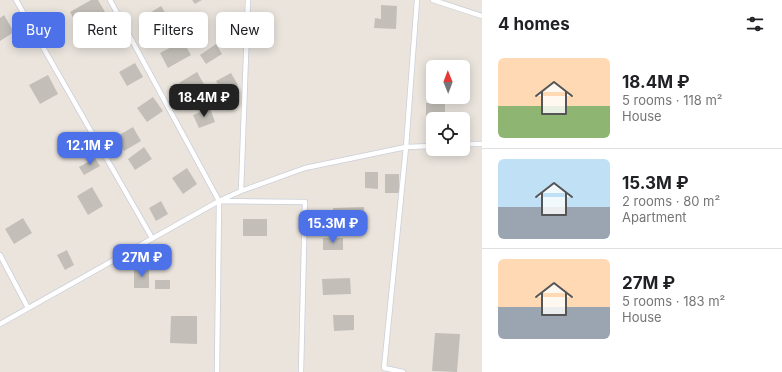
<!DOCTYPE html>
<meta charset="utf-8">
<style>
:root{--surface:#fff;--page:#f6f6f6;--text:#202124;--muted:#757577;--line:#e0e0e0;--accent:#4c71e8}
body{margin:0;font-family:Inter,sans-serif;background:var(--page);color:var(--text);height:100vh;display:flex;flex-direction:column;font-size:15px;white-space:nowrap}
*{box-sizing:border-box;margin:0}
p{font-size:13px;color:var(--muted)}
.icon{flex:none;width:22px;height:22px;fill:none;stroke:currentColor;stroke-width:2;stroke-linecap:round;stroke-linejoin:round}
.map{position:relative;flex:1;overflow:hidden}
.panel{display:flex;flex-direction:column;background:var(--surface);width:300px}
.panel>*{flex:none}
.top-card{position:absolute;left:12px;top:12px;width:380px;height:36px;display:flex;gap:8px}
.needle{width:26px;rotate:359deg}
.tools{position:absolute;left:426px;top:60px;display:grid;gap:8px}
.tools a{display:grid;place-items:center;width:44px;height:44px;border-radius:6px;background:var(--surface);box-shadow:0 2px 10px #0003;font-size:20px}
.price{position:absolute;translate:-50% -34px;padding:0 9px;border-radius:8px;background:var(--accent);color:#fff;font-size:13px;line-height:26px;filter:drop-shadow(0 1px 2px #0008)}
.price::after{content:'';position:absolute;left:50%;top:24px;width:12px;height:9px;margin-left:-6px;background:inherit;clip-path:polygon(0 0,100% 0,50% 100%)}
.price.on{background:#222;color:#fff}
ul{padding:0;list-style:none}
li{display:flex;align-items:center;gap:12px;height:100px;padding:0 16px}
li+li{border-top:1px solid var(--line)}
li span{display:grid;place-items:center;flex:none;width:112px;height:80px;border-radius:6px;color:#555}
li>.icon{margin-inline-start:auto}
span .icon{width:48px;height:48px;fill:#fffc;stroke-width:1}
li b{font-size:17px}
h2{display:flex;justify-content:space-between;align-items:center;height:48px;padding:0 16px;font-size:17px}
.pill{padding:0 14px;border-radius:6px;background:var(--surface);box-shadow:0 2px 10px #0003;font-size:14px;line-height:36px}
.pill.on{background:var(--accent);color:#fff}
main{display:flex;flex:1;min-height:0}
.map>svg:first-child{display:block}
.building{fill:#c3bfb8}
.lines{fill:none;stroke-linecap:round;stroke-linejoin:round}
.lane-casing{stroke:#cbcfda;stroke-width:6}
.lane{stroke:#fff;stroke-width:4.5}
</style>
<main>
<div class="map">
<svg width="482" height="372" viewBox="0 0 482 372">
<rect width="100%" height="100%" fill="#eae4dd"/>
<path class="building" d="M91,0h7l11,19 -27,15 -12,-22z
M192,0h10l-7,4z
M381,5l16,1 -1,23 -22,-1 1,-10 6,1z
M161,6l10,16 -21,13 -10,-16z
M4,15l10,17 -14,9v-23z
M183,41l8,14 -23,13 -8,-15z
M216,44l6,10 -16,10 -6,-9z
M135,63l8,14 -16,9 -8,-14z
M430,69h3v19h-4l1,-9h-2v-4h2z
M197,72l8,14 -18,11 -8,-14z
M231,73l7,12 -15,9 -7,-13z
M48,75l10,19 -18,10 -11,-19z
M153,97l10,14 -16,11 -10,-14z
M426,103h19v16h-12v5h-7z
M210,108l5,14 -16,6 -6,-13z
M133,127l8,14 -17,10 -8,-14z
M144,147l8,12 -17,11 -7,-11z
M95,158l5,8 -16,9 -5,-8z
M187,168l10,16 -14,10 -11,-16z
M365,172h13v17l-13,-1z
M385,174h14v19h-14z
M92,187l11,19 -15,9 -11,-19z
M161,201l7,13 -12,7 -7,-13z
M364,207l1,21 -31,2 -1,-22z
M23,218l9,15 -18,11 -9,-15z
M243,219h24v17h-24z
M323,238h20v12h-20z
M67,250l7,15 -9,5 -8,-15z
M134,267h15v21h-15z
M350,278l1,16 -28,1 -1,-16z
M155,280h15v9h-15z
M333,315h21v15l-20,1z
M171,316h26v28l-27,-1z
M435,333l25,1 -3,38 -25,-1z"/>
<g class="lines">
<defs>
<path id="lane" d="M16,0l136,238
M110,0l109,201 -2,171
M433,0l49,16
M463,144h19
M241,191l7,-191
M220,201l85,1 -4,170
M0,255l28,53
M0,324l219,-123 22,-10 64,-23 101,-21 27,-1
M403,372l-19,-4 22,-221 11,-147"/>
</defs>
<use href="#lane" class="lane-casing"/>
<use href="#lane" class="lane"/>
</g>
</svg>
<div class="tools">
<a><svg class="needle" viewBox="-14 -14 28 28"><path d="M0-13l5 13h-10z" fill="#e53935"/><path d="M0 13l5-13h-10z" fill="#757577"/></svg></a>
<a><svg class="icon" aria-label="locate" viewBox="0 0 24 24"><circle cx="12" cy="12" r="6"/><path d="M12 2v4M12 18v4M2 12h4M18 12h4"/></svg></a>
</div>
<b class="price on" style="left:204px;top:118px">18.4M ₽</b>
<b class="price" style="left:90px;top:166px">12.1M ₽</b>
<b class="price" style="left:333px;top:244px">15.3M ₽</b>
<b class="price" style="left:142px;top:278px">27M ₽</b>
<div class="top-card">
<a class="pill on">Buy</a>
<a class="pill">Rent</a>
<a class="pill">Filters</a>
<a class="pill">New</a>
</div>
</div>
<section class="panel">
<h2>4 homes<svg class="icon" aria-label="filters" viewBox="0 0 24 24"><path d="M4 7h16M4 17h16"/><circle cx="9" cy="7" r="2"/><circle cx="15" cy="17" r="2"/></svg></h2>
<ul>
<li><span style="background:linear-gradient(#ffd9b3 60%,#8fb573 0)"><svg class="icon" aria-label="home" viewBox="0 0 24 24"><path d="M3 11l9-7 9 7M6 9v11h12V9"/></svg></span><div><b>18.4M ₽</b><p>5 rooms · 118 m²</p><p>House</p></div></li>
<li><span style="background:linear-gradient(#bfe0f5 60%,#9aa5b1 0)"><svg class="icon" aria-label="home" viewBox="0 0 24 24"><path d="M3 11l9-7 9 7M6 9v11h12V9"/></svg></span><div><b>15.3M ₽</b><p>2 rooms · 80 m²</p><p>Apartment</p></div></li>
<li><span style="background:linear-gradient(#ffd9b3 60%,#9aa5b1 0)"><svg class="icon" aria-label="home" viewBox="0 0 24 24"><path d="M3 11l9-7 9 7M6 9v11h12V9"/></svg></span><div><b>27M ₽</b><p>5 rooms · 183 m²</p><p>House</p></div></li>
</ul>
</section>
</main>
